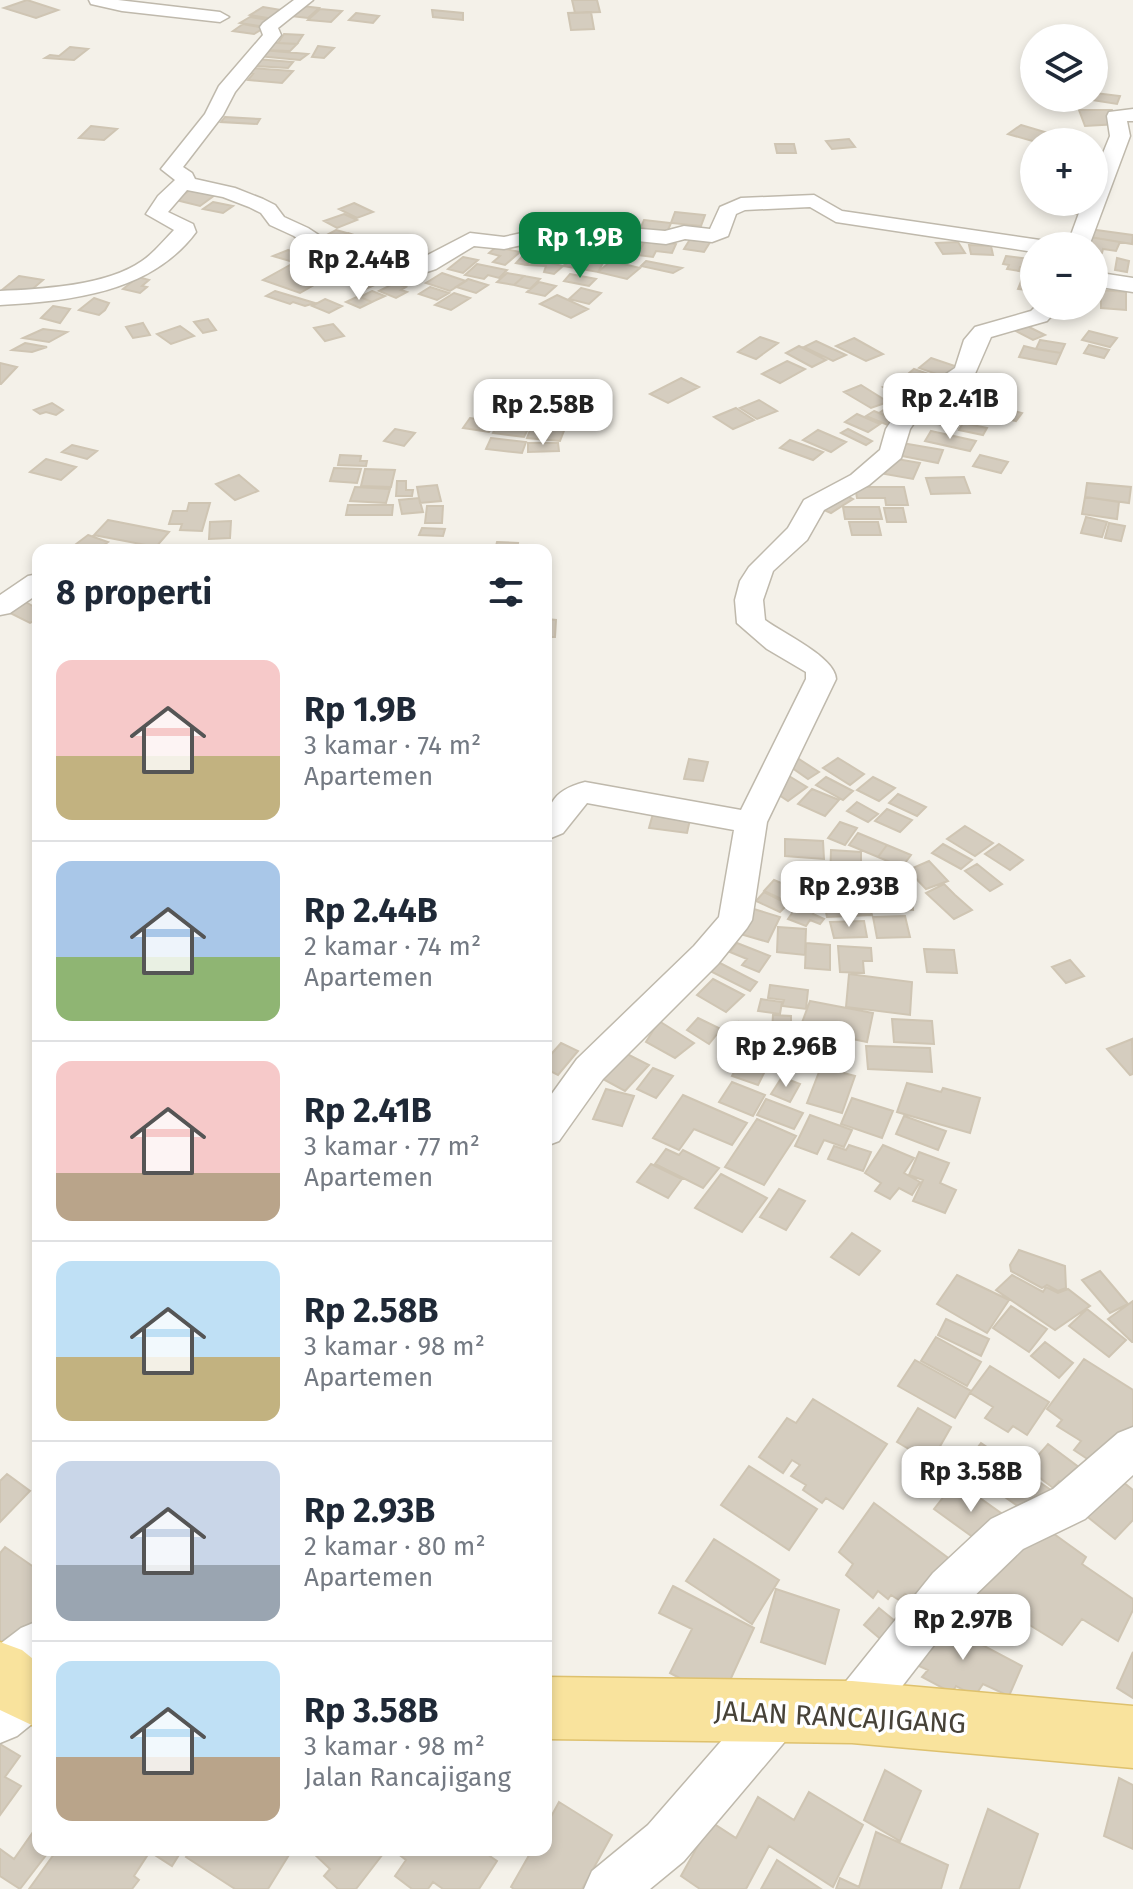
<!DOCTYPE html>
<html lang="id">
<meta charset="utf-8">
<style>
:root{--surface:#fff;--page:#f6f6f7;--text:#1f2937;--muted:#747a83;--line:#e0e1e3;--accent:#0b8043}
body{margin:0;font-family:"Fira Sans",sans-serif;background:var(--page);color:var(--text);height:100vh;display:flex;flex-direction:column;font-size:30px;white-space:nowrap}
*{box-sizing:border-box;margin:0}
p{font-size:26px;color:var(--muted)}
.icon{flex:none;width:44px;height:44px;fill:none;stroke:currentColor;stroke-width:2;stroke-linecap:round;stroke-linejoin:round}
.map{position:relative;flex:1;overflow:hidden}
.details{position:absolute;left:32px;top:544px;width:520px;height:1312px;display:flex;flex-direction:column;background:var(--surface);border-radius:16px;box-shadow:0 4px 12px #0003}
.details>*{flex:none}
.controls{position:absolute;left:1020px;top:24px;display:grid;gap:16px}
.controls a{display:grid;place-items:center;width:88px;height:88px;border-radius:50%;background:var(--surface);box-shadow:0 4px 12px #0003;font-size:40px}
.price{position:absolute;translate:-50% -68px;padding:0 18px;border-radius:16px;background:#fff;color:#222;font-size:26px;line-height:52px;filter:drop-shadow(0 2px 4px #0008)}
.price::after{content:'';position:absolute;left:50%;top:48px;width:24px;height:18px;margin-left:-12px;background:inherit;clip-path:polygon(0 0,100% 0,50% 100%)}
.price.active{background:var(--accent);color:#fff}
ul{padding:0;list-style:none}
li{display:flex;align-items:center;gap:24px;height:200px;padding:0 24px}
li+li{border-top:2px solid var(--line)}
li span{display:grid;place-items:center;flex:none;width:224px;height:160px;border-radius:16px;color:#555}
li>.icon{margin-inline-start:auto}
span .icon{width:96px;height:96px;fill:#fffc;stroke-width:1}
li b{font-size:34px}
h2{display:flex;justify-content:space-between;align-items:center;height:96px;padding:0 24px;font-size:34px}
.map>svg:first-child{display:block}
.building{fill:#d5cdbf;stroke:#cfc5b3;stroke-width:2}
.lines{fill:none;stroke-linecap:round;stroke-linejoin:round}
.minor-casing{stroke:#bfb9ac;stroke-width:3}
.major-casing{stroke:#dec16d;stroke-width:3}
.minor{fill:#fff;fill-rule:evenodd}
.major{fill:#f9e39d;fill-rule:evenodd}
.labels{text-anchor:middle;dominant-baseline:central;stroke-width:7;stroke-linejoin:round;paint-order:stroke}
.near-street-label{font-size:28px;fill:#474238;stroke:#fff}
</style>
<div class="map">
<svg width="1133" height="1889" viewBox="0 0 1133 1889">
<rect width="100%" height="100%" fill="#f4f1e9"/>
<path class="building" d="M27,0l31,10 -22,8 -32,-10z
M572,0h25l3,12 -25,1z
M302,6l17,2 -11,10 -17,-2z
M263,7l24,4 -13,8 -24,-4z
M320,9l22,2 -11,11 -23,-2z
M432,10l31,3v7l-30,-3z
M591,12l3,17 -23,1 -3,-17z
M356,13l23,3 -6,7 -24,-3z
M250,17l26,4 -10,6 -26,-4z
M243,24l21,4 -10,6 -21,-3z
M284,34l19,1 -6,9 -19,-1z
M267,41l11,2 19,1 -7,7 -28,-1z
M318,46l16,2 -10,10 -12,-1z
M70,47l18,2 -14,11 -29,-2 5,-3 9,1z
M262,50l46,4 -8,6 -43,-4z
M256,59l37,3 -5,6 -36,-2z
M252,68l41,3 -11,12 -34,-3 5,-6 -6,-1z
M1095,93l25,3 -3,8 -25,-4z
M1079,110h33l6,14 -33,2z
M225,117l35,2 -3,5 -36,-2z
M1021,125l34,10 -11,7h-8l-28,-8z
M91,126l26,3 -13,11 -25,-2z
M849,139l6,8 -23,2 -6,-8z
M775,144h19l2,9h-19z
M190,190l25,5 -15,11 -24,-6z
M213,202l20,4 -10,7 -20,-4z
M1058,202h15l14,2 -5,11 -28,-5z
M354,203l19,9 -16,6 -18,-9z
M675,212l30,3 -4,11 -30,-3z
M344,214l13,6 -20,8 -13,-7z
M644,220l27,3 -5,12 -27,-3z
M1089,229l44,6 -1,9 -48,-8z
M336,230l11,3 -19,11 -11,-4z
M348,233l12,4 -21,12 -12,-4z
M692,236l20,3 -8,13 -20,-3z
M1084,236l36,6 -4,9 -13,-2 -1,4 -8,-1v-6h-15z
M624,237l-6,11 -28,-2 4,-8z
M548,239l21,4 -5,6 8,1 -7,8 -28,-5z
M645,240l31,4 -4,9 -16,-2 -3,6 -16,-2z
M627,241l17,2 -6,10 -17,-2z
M958,242l7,11 -22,1 -7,-11z
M969,245l22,1 2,9 -22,-1z
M361,246l23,8 -13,7 -24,-8z
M496,247l24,5 -15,13 -12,-3 7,-6 -11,-3z
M585,247l23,4 -9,10 -24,-3z
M288,250l16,5 -11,7 -20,-6z
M527,251l10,2 -11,12 -10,-2z
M322,252l14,10 -23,7 -14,-10z
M1006,256l24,3 -3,9 -7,-1 -1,4 -12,-2 2,-4 -6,-1z
M463,257l15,3 -15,13 -15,-4z
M575,258l28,5 -5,9 -35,-6z
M1117,258l12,3 -2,11 -12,-2z
M533,259l30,7 -9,8 -10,-2 2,-6 -20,-1z
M611,261l29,7 -13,11 -29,-7z
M646,261l36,7 -9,5 -32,-7z
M336,262l15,11 -14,5 -24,-9z
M477,264l30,6 -8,8 -11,-3 -4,4 -19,-4z
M290,265l18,6 -13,7 19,7 -14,8 -37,-13z
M313,269l24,9 -11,6 -24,-9z
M359,271l23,11 -19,8 -26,-12z
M442,273l24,8 -16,10 -24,-8z
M507,273l17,3 -10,9 -17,-3z
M570,274l26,5 -7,7 -25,-5z
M19,276l24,4 -15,13 -25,-4z
M524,276l16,3 -10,10 -16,-4z
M138,277l11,3 -7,6 5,1 -7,6 -17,-4z
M468,279l20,6 -12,8 -20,-6z
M1022,279l12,2v10l-16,-2z
M539,282l17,4 -11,10 -18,-4z
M395,283l11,4 -5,3 6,2 -11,6 -17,-7z
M430,287l19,6 -12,7 -18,-6z
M581,288l20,5 -12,11 -20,-5z
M1101,290l25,2v18l-25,-2z
M275,291l40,12 -10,3 -12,-4 -3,2 -24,-8z
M372,291l13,5 -13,6 -12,-5z
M454,293l16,5 -19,12 -16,-5z
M557,295l31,14 -17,9 -31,-14z
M359,296l1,1 12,5 -12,6 -14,-6z
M94,298l15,5 -4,7 -6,5 -20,-5z
M325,299l17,7 -13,7 -17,-7z
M53,306l17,3 -10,14 -19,-5z
M208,319l8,11 -13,3 -9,-11z
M143,323l7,12 -17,3 -7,-11z
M333,324l11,12 -19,5 -11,-13z
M1023,324l22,11 -12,5 -21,-11z
M180,326l14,10 -23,8 -14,-10z
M43,329l24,3 -18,10 -26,-4z
M1089,331l28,7 -7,9 -28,-7z
M760,337l18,6 -22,16 -18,-7z
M854,338l29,16 -17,7 -30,-15z
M1040,340l25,4 -4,9 -25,-4z
M816,341l30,14 -13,6 -29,-14z
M25,343l22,4 -15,5 -20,-2z
M1089,345l20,5 -5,8 -20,-5z
M799,346l27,14 -14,7 -26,-14z
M1024,346l12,3 25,4 -5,11 -37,-7z
M931,358l27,9 -13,10 -26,-9z
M787,361l18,8 -25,14 -18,-9z
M0,363l17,4 -16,17h-1z
M914,369l29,10 -13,11 -29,-10z
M980,374l32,8 -11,16 -32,-8z
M681,378l18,9 -31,16 -18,-9z
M895,383l24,14 -13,5 -23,-15z
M861,385l27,17 -17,6 -27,-16z
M517,394l21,1 -4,15 -21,-2z
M963,399l59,14 -6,8 -58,-14z
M759,400l18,11 -20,8 -17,-11z
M52,403l11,7 -7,5 -10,-3 -6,2 -6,-4z
M478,403l16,1 -2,9h-16z
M894,403l15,6 -15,10 -15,-6z
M929,404l37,9 -9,15 -37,-8z
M736,408l18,12 -21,9 -19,-12z
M874,411l24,10 -8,5 -24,-10z
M857,414l23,10 -12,8 -23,-10z
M470,418l25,4 -6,10 -26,-4z
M534,420l33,3 -7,18 -33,-3z
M499,421l31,4 -6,12 -31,-4z
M963,423l24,5 -4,7 -24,-5z
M395,429l20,4 -11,13 -20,-5z
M848,429l24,12 -6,4 -25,-12z
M818,430l28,12 -15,10 -28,-12z
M931,431l45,10 -6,10 -45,-10z
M491,438l35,4 -4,11 -36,-4z
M790,440l33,12 -10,8 -33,-12z
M528,443h30l1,8 -31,1z
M902,443l41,7 -5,13 -41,-8z
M72,445l25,6 -10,8 -25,-7z
M340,455l21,1 -1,5h7l-1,5 -28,-1z
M980,455l28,7 -7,11 -28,-7z
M891,458l29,5 -7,16 -28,-5z
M46,459l30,8 -15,13 -31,-8z
M334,468l27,1 -4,14 -27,-2z
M365,469l30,1 -4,17 -30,-1z
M239,475l19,16 -23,9 -19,-16z
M964,477l6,16 -39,1 -5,-16z
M397,481h9v9h7l-1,6h-16z
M1087,483l44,4 -2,16 -44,-6z
M437,485l4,16 -21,2 -3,-16z
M355,487l35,2 -4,14 -36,-2z
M855,487h49l4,18h-22l-1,-7h-28z
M839,492l14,7 -22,14 -14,-6z
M1085,497l34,5 -2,17 -35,-5z
M419,498l4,14 -21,2 -3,-14z
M189,503h21l-8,28 -22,-1 2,-6h-13l4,-13h14z
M348,505h45l-1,10h-46z
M427,506h16l-1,17h-17z
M843,507h36l3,12h-37z
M884,508h19l3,14h-19z
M1086,517l21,5 -5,15 -21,-4z
M108,520l61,12 -13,15 -62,-12z
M231,521l-1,17 -21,1 1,-17z
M849,522h29l3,13h-29z
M1109,523l16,3 -4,15 -16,-3z
M422,528l23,1 -2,7 -24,-1z
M88,535l20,7 -11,8 -26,-2z
M497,542l21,1 -1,7h-22z
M22,600l16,9v10l-8,4 -26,-13z
M546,619l10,1 -1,17h-9z
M838,758l26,16 -14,11 -27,-17z
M689,759l19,3 -5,19 -19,-2z
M799,759l20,13 -11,7 -20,-14z
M789,776l18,11 -19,14 -18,-12z
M826,777l27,14 -10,9 -27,-15z
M873,777l22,11 -16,13 -22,-11z
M812,789l27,11 -14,16 -27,-12z
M898,794l28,13 -9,9 -28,-13z
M857,802l21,12 -10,8 -21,-11z
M887,809l25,11 -12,12 -25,-11z
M654,810l37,5 -4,18 -38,-5z
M840,822l17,6 -12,17 -17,-7z
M965,826l28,17 -18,13 -28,-17z
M858,833l29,12 -9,12 -29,-12z
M785,839l38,2 1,18 -39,-3z
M943,844l29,16 -11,9 -29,-16z
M999,844l24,16 -13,10 -25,-16z
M887,845l24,10 -9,12 -24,-10z
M831,850l30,2v32l-31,-3z
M929,861l19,20 -22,8 -18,-19z
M977,864l25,20 -12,7 -25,-20z
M807,873h20l2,16h-20z
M774,880l26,11 -10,12 -26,-12z
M944,884l11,11 17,15 -18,9 -28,-26z
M764,892l24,12 -8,8 -24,-11z
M804,896l18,6 -9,12 11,5 -4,5 -10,-4 -4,6 -18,-7z
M878,896l34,1 1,13 -34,-2z
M867,897l5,18 -45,2 -4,-19z
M747,907l33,10 -12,25 -35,-10z
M905,916l5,21 -33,1 -4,-21z
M864,921l3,16 -33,1 -4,-16z
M778,927l28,2 -1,26 -28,-3z
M737,943l33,13 -11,16 -17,-7 5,-6 -17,-7z
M806,943l24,2v25l-25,-2z
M838,946l33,2 1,13h-9l1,12 -24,-1z
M924,949l30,1 3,23 -30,-1z
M1070,960l14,16 -18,7 -14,-16z
M718,962l39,20 -7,9 -40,-20z
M849,974l63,8 -2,33 -64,-8z
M713,979l31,16 -18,17 -29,-17z
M770,985l38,5 -2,19 -24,-3 2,-6 -16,-2z
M761,999l21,3 -2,12 -22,-3z
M810,1001l63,12 -6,29 -67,-14z
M773,1015l18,1v16l-19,-1z
M698,1018l23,11 -12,15 -22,-14z
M892,1019l40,2 2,23 -40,-2z
M659,1021l35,22 -19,15 -29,-16z
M739,1022l39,12 -8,19 -40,-12z
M804,1036l36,9 -4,18 -38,-9z
M1132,1039l1,35 -3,1 -23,-26z
M561,1043l17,8 -20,24 -12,-6v-9z
M866,1046l64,2 2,24 -64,-3z
M747,1048l25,9 -14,28 -26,-9z
M625,1053l24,12 -24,26 -24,-13z
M821,1067l34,9 -13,37 -35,-10z
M653,1068l20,8 -17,22 -19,-9z
M782,1077l18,7 -10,18 -19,-8z
M732,1082l33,13 -12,21 -34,-14z
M907,1083l34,9 2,-4 37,10 -10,35 -73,-21z
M606,1089l28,7 -12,30 -29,-7z
M683,1095l64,28 -15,22 -38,-16 -15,21 -26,-12z
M852,1098l41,13 -11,27 -41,-14z
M766,1099l37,14 -9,16 -37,-14z
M810,1115l42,15 -8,17 -20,-7 -7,14 -22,-8z
M904,1116l42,15 -8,19 -42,-16z
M757,1119l39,17 -32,49 -39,-18z
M849,1145l22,7 -8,19 -35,-12 6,-13 12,4z
M883,1145l31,13 -10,15 16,9 -8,13 -13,-7 -9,11 -15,-8 6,-8 -16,-10z
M666,1149l13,6 4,-5 36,18 -16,20 -48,-24z
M919,1152l30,11 -9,20 16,7 -11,23 -32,-12 10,-21 -14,-5z
M651,1164l31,15 -14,19 -31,-16z
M721,1174l46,24 -25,34 -47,-24z
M779,1189l26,12 -19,29 -26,-13z
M852,1233l28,18 -21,24 -28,-18z
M1019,1250l46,16 1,22 -8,3 -11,-6 -5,3 -31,-17 -1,-6z
M1100,1271l28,33 -18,9 -28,-33z
M957,1275l52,25 -22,33 -50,-29z
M1012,1275l31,17 3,-5 12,6 10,-4 22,17 -35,24 -59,-40z
M1133,1301v41h-1l-24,-23z
M1011,1306l36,23 -18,23 -36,-24z
M1087,1309l39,31 -17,17 -40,-31z
M946,1319l43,20 -8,17 -43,-21z
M936,1337l45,25 -14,24 -46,-25z
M1045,1342l28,21 -14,15 -28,-22z
M1084,1359l49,31v46l-38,28 -21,-14 7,-9 -24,-15 5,-6 -15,-11z
M915,1360l56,31 -16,27 -57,-32z
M990,1366l59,36 -22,33 -14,-9 -5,6 -23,-14 8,-11 -23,-14z
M813,1399l74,45 -44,65 -17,-11 -4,5 -19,-13 3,-5 -15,-9 9,-11 -8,-5 -9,13 -24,-16 28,-39 9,5z
M918,1408l33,19 -20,35 -34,-20z
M981,1443l70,47 -19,26 -40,-28 -4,5 -30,-20z
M1048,1444l40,30 -15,17 -14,-10 -6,7 -26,-20z
M749,1466l68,43 -28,41 -68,-45z
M7,1474l23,17 -30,31v-41z
M1113,1474l20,16v30l-18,19 -36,-29z
M956,1481l52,37 -23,28 -51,-37z
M874,1503l77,57 -33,43 -13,-9 -6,6 -8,-5 -3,4 -10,-8 -5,7 -27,-23 7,-11 -14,-12z
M1040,1524l46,33 -4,7 51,35v11l-15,31 -36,-22 -20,26 -52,-32 -5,8 -44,-28z
M714,1539l65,41 -27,44 -66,-43z
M5,1547l33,23v51l-25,29 -13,-9v-88z
M673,1586l81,42 -33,72 -51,-27 22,-44 -33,-16z
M776,1589l63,21 -14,54 -64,-22z
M879,1608l27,22 -15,18 -27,-23z
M933,1619l89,47 -13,30 -26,-12 -8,12 -19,-10 -4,7 -30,-16 6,-7 -9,-4 3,-6 -10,-5z
M1133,1652v46l-16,-10z
M0,1744l20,12 -15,21 16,9 -21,29z
M885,1770l36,21 -21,50 -36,-21z
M1119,1778l14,7v64l-29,-13z
M809,1792l54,33 -30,62 -64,-41 -23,43h-46l-19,-13 30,-54 25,16 22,-41 36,23z
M559,1802l53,33 -30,54h-68l-3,-2 21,-37h14v-24z
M988,1809l50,25 -19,55h-59z
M38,1825v25h12l-30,39 -20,-13v-27l14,10z
M876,1832l72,33 -7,24h-105l4,-11 19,9z
M57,1850h81l9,6 -13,20 5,4 -7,9h-103z
M147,1850h35l-10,16z
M191,1850h101l-24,39h-33l-49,-32z
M310,1850h76l-30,39h-18l-14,-13 6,-7z
M481,1850l16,11 -18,28h-36l-10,-7 -5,7h-16l-17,-13 11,-16 -13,-10z
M777,1860l44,29h-60z"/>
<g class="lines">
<defs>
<path id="minor" d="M89,0h29l102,12 9,5 -9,5 -98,-11 -31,-7z
M294,0h19l-35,28 3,7 -46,57 -12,23 -40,52 9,6 3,6 40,9 28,11 12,6 9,12 24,11 32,21 49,21 31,-11 50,-26 34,4 27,-6 87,-4 47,4 19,-5 26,3 10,-22 21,-9 73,-3 28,16 198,29 11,6h-17v6l-198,-30 -26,-15 -65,3 -9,4 -8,22 -16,6 -27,-3 -19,5 -48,-5 -87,4 -27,6 -30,-3 -38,23 -48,16 -64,-26 -30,-23 -24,-11 -9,-12 -12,-6 -26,-10 -36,-7 -19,22 25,12 3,8c-45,61 -126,69 -196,73v-14c42,-2 106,-5 142,-30 12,-8 22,-21 32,-31l-28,-16 12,-18 17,-16 -14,-11 44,-55 14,-28 44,-51 -3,-8 3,-4z
M1133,109v12h-6l3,15 -41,110h-22l16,-44h11v-27l16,-39 -3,-20 2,-4z
M1094,272l39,6v14l-39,-6z
M1036,306h24l-13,15 -56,16 -17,39 -53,37 -11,16 -9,29 -32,27 -45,25 -17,30 -34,31 -10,29 2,20c19,14 70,37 71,59l-69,143 -15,98 -5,8 -29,36 -115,115 -44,62 -13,5v-44l31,-43 117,-113 25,-29 15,-87 -147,-27 -24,30 -17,7c0,-33 4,-49 39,-58l156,28 65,-131v-7l-39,-23 -30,-26 -2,-23 5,-19 9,-14 39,-39 16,-28 47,-25 29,-25 6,-21 17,-26 52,-35 9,-28 11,-13 56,-16z
M38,574v20l-28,19 -10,2v-20l28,-19z
M1133,1427v48l-48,44 -62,30 -58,56 -96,124 -17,7 -17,-7 -7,-17 7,-17 98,-122 58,-54 62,-30 65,-56z
M38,1621v98l-21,17 -17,7v-99l21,-16z
M781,1685l17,7 7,17 -7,17 -114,135 -34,28h-66l8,-18 56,-46 116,-133z"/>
<path id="major" d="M0,1642l22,8 16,13v65l-38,-18z
M546,1677l306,4 281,25v62l-281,-25 -306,-4z"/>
</defs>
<use href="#minor" class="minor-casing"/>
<use href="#major" class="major-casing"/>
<use href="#minor" class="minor"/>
<use href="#major" class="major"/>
</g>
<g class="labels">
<g class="near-street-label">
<text transform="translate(840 1717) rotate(3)">JALAN RANCAJIGANG</text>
</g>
</g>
</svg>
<div class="controls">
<a><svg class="icon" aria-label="layers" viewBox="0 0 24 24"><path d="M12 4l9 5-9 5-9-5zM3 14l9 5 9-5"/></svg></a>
<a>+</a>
<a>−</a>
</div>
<b class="price active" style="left:580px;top:280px">Rp 1.9B</b>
<b class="price" style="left:359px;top:302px">Rp 2.44B</b>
<b class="price" style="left:950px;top:441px">Rp 2.41B</b>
<b class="price" style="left:543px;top:447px">Rp 2.58B</b>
<b class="price" style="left:849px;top:929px">Rp 2.93B</b>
<b class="price" style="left:786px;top:1089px">Rp 2.96B</b>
<b class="price" style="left:971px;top:1514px">Rp 3.58B</b>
<b class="price" style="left:963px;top:1662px">Rp 2.97B</b>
<section class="details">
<h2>8 properti<svg class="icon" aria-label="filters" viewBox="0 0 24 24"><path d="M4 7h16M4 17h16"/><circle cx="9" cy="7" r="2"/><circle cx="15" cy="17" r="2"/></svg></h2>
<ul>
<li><span style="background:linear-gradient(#f6c9c9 60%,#c2b280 0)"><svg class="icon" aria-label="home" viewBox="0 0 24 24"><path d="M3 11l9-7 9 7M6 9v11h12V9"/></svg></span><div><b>Rp 1.9B</b><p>3 kamar · 74 m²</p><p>Apartemen</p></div></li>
<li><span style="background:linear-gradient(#a9c7e8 60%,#8fb573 0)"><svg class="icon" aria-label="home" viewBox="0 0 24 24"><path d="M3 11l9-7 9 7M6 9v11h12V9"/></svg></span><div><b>Rp 2.44B</b><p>2 kamar · 74 m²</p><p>Apartemen</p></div></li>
<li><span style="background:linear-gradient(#f6c9c9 70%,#b9a48a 0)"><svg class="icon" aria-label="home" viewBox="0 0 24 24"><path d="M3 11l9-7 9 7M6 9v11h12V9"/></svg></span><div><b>Rp 2.41B</b><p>3 kamar · 77 m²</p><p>Apartemen</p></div></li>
<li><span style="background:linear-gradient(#bfe0f5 60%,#c2b280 0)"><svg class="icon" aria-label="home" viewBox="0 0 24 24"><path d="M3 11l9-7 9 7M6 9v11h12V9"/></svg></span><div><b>Rp 2.58B</b><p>3 kamar · 98 m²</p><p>Apartemen</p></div></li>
<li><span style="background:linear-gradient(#c9d6e8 65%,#9aa5b1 0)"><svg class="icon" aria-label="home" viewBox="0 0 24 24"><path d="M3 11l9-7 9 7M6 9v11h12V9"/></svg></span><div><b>Rp 2.93B</b><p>2 kamar · 80 m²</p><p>Apartemen</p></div></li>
<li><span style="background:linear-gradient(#bfe0f5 60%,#b9a48a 0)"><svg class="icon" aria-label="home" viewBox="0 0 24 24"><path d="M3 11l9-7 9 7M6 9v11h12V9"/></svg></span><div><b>Rp 3.58B</b><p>3 kamar · 98 m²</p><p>Jalan Rancajigang</p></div></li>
</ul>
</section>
</div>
